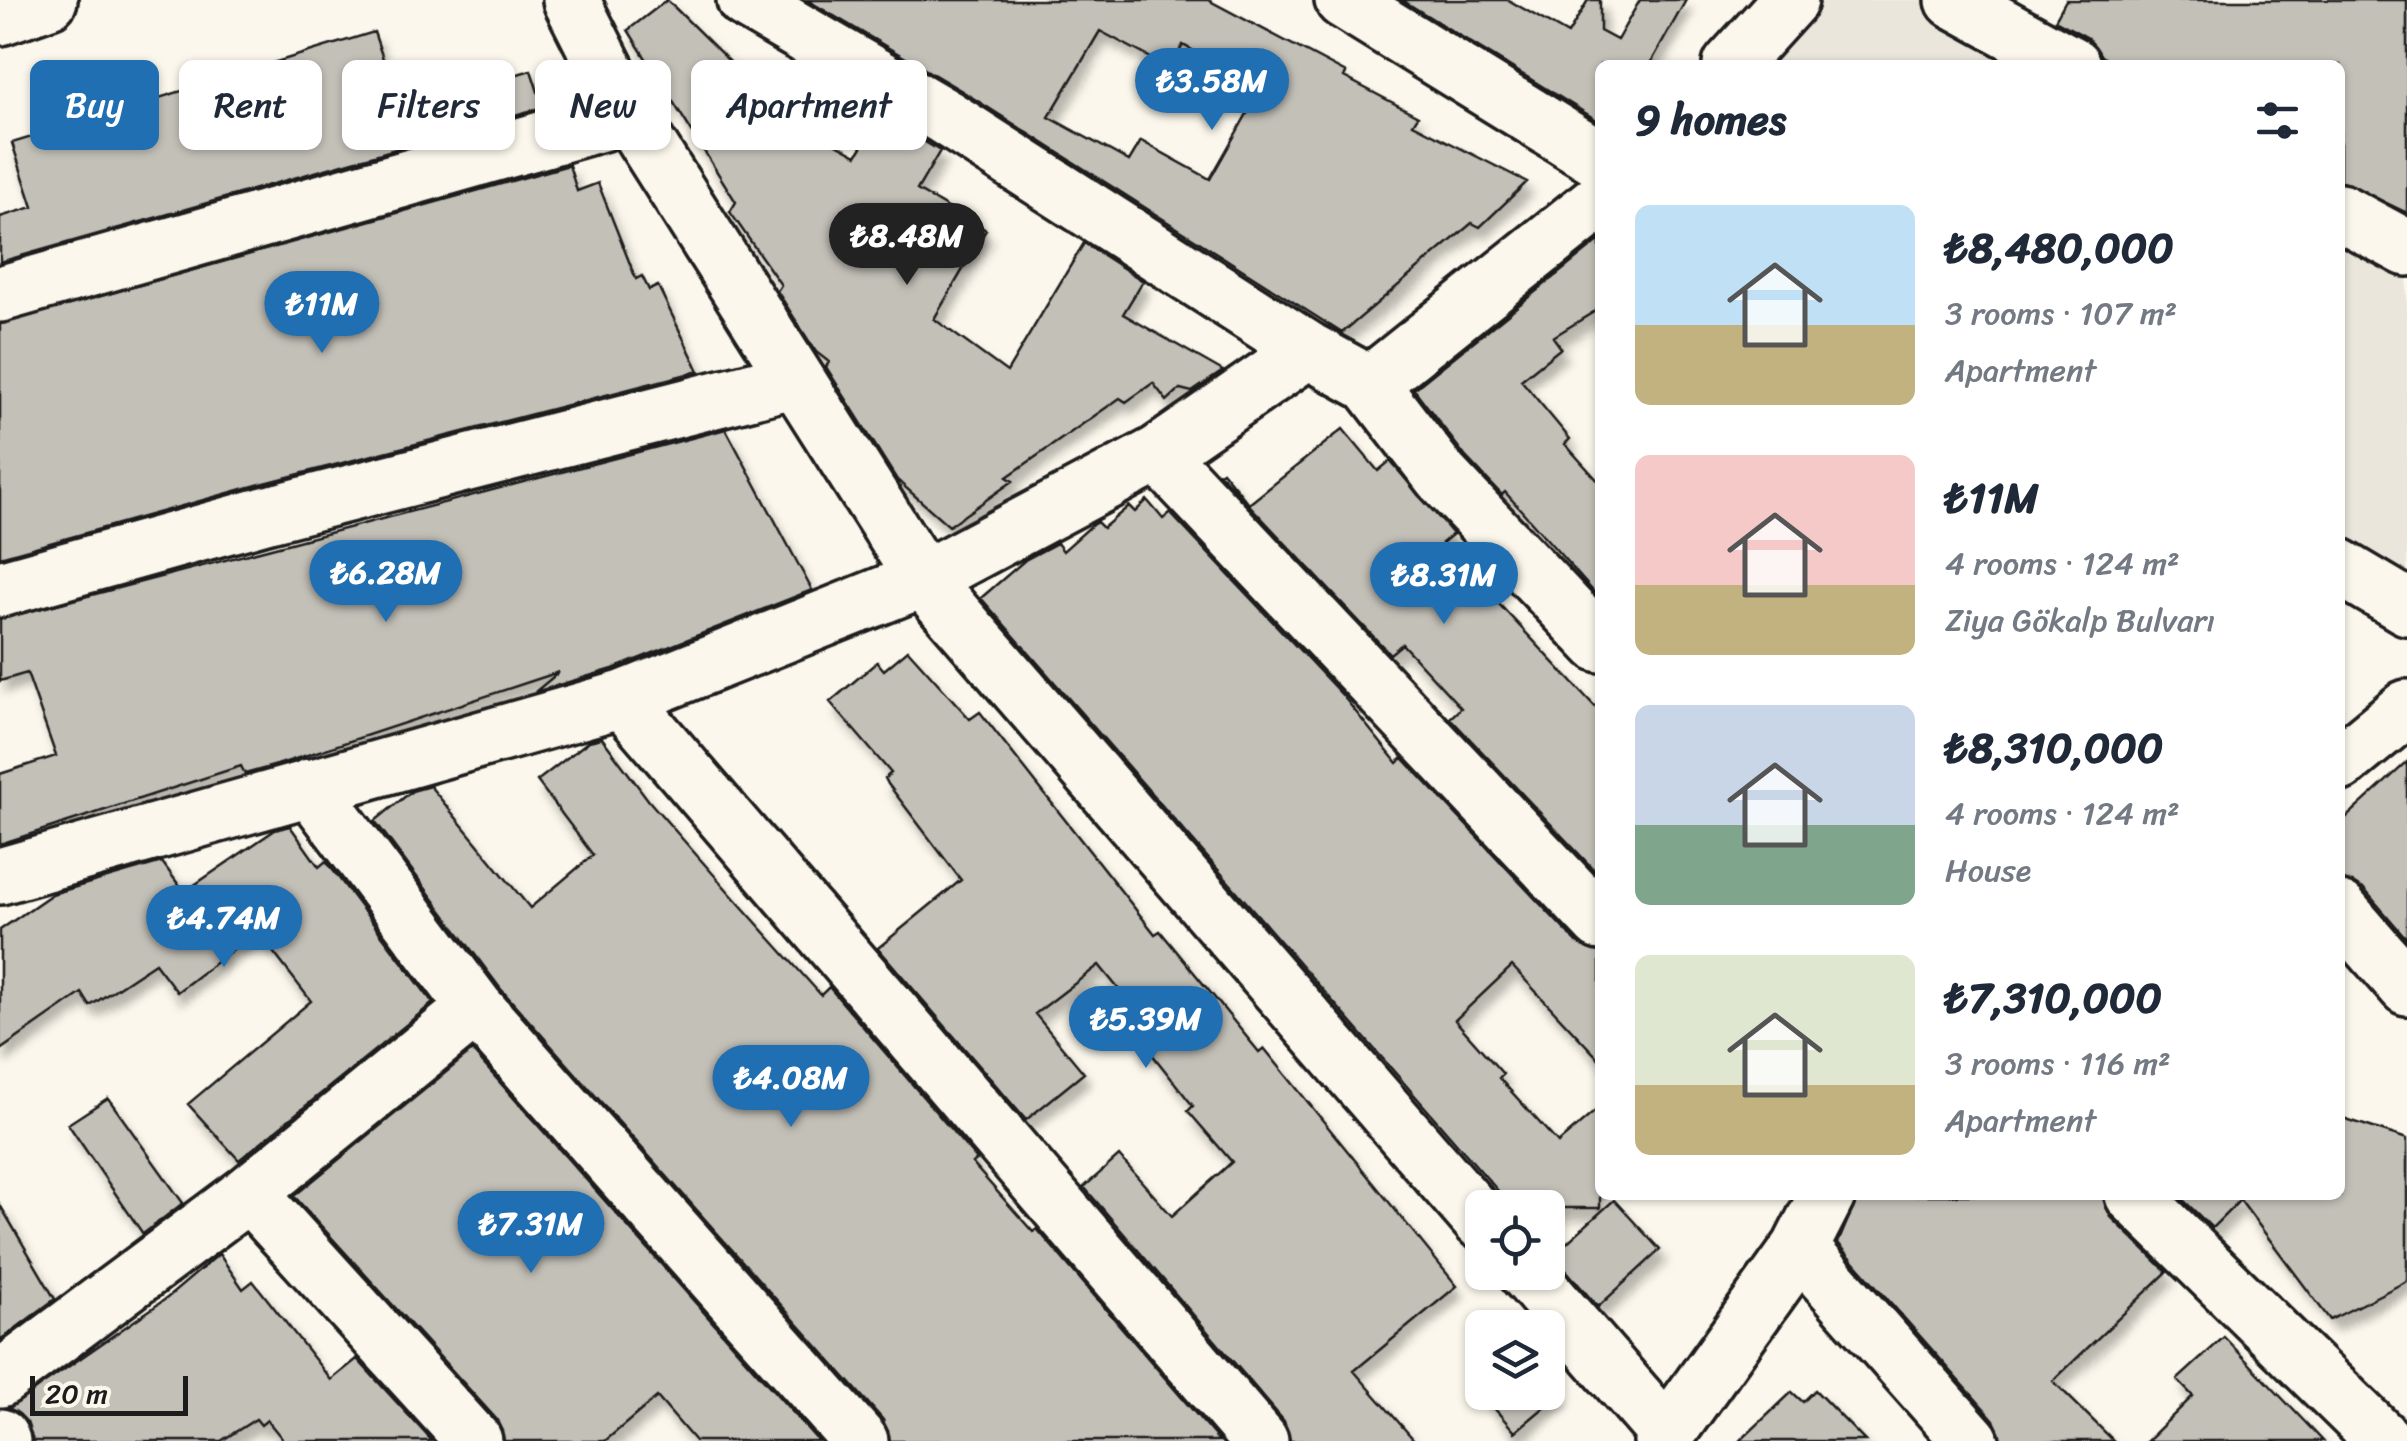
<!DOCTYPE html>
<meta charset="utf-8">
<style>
:root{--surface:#fff;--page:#f6f6f7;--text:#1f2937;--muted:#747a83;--accent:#1f6fb2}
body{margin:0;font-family:Sriracha,sans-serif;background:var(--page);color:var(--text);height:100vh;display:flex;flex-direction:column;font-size:38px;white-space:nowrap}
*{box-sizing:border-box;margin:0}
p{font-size:32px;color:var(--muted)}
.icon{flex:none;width:55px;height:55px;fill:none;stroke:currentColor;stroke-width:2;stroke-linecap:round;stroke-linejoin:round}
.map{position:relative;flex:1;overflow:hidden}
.drawer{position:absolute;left:1595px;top:60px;width:750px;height:1140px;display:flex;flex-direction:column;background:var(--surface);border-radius:15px;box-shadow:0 2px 8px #0004}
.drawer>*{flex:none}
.guide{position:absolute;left:30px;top:60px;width:950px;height:90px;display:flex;gap:20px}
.buttons{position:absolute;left:1465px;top:1190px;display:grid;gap:20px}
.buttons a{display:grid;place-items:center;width:100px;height:100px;border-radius:15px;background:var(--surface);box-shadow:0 2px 8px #0004;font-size:50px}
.scale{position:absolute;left:30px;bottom:25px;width:158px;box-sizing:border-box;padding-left:10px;border:5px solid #1c1c1c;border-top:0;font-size:28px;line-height:35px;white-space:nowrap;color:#1c1c1c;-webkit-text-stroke:8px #fbf7ec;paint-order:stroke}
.price{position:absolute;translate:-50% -85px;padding:0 22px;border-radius:35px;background:var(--accent);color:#fff;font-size:32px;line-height:65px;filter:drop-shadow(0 2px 5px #0008)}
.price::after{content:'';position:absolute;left:50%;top:60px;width:30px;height:22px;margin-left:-15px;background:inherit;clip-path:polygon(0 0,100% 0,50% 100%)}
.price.selected{background:#222;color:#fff}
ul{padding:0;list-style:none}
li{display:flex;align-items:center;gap:30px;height:250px;padding:0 40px}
li span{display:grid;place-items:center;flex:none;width:280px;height:200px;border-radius:15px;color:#555}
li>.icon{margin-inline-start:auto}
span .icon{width:120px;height:120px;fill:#fffc;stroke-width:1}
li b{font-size:42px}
h2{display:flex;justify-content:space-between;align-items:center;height:120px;padding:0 40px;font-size:42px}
.tag{padding:0 35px;border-radius:15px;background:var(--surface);box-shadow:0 2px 8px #0004;font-size:35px;line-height:90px}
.tag.selected{background:var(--accent);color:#fff}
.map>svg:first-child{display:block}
.built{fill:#eae6dc}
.building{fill:#c3c0b8;stroke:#1c1c1c;stroke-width:2.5;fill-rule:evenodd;filter:url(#shadow)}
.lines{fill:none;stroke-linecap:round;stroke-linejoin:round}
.minor-casing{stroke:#1c1c1c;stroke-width:62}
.major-casing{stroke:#1c1c1c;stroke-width:62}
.minor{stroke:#fbf7ec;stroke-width:55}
.major{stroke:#fbf7ec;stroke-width:55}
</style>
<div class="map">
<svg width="2407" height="1441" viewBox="0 0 2407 1441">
<defs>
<filter id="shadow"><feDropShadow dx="6" dy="11" stdDeviation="5" flood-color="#0004"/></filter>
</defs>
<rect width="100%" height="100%" fill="#fbf7ec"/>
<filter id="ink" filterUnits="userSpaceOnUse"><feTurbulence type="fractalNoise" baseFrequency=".01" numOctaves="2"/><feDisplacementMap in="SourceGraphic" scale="20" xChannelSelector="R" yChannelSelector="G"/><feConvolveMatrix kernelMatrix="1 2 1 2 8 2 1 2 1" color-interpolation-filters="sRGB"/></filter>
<g filter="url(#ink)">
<path class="built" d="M1790,0h164l119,65h-342z
M2340,212l67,36v362l-67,-37z"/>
<path class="building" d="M667,0l117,115 73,40 24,-39 59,35 -23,39 69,40 -52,89 73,53 77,-129 59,38 -20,33 100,57 -31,21 -12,-3 -13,12 -14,-18 -27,19 -6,-4 -113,79 6,4 -64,45 -52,-46 -71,-113 3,-5 -13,-10 -39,-61 4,-6 -51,-73 6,-10 -108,-172z
M807,0h401l138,73 -2,4 74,39 -5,8 114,58 -47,45 -8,-4 -130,110 -380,-242zM1100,31l70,37 13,-23 78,44 -51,90 -69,-38 -12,20 -80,-44z
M1402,0h106l60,34 20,-34h12v31l17,9 23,-40h46l-34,61 8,4h-60v57z
M2066,0h341v213l-67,-32v-116h-223l-16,-9 -13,-18 -33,-18z
M374,32l26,77 131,-39 9,28 8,-2 2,9 -550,157v-45l33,-10 -21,-64z
M569,165l8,26 21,-8 38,96 6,-3 7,14 9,-4 41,85 -442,114 -257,72v-233z
M1600,240v68l-47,29 8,11 -40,32 49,59 -5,5 35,39v116l-95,-107 -3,3 -37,-39 -51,-67z
M726,429l86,161 -199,79 -78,23 24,-20 -282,93 -32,9 -4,-8 -241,78v-70l56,-18 -29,-83 -27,8v-62z
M1343,429l35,42 12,-10 63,73 -11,9 158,169v164l-150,-158 11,-10 -59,-64 -12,10 -171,-181 3,-2 27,33z
M1147,500l16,19 7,-6 173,183 54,67 6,-5 174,185 23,9v108l-88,-94 -57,54 48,54 -4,4 59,65 42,-36v101h-87l-532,-610 44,-38 32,-17 6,8 29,-26 5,-3 6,6 26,-22 6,6z
M908,650l62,69 10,-7 175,222 5,-3 99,121 5,-4 193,238 -103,85 61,70h-125l-6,-20 -200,-234 35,-31 53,60 60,-54 -44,-51 5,-5 -49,-62 12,-9 -57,-70 -64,49 49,59 -58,47 -148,-172 83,-68 -73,-96 -3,-6 6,-5 -61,-71 47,-40 7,8z
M602,738l47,63 87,99 85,95 8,-8 148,173 -5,3 61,69 4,-3 182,212h-329l-7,-21 -383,-432 -125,-167 37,-30 18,-5 100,122 63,-53 -56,-74 52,-40z
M2407,762v177l-43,-50 -24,-9v-57z
M290,826l29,41 7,-6 107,142 -194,157 -51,-56 123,-103 -54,-70 -80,61 -22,-29 -65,43 -8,-13 -82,57v-120l52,-36 110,-32 22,30 91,-62z
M472,1051l346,390h-123l-38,-44 -52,44h-101l-7,-21 -203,-224z
M108,1098l75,105 -40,31 -75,-110z
M2340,1117l67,22v142l-77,39 -90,-120 -28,28 -34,-33h162z
M1858,1195h245l8,22 56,55 -114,109 61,60h-113l-7,-21 -156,-177z
M1614,1200l46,50 -62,57 -45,-52z
M0,1205l55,94 -55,41z
M219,1254l24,35 10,-8 78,99 26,-21 75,82h-148l-17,-21 -6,5 -5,-6 -35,22h-188l-6,-19 -18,-14 158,-110z
M2224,1337l99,104h-176l46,-45 -16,-16z
M1482,1378v14h66v-13l12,15 -45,38 -41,-47z
M1815,1390l50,51h-125l52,-49 11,10z"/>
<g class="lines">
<defs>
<path id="minor" d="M571,0l58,115 294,464 559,643
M745,0l200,117 363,233 62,34 71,92 159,168
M1343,0l257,159
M1954,0l118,65
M1731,65l59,-65
M2340,212l67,36
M0,294l629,-179
M1370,384l230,-184
M1158,454l442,468
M2340,567l67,40
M0,589l265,-74 531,-136
M623,699l637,742
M2340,763l67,-55
M310,787l166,221 384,433
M0,876l623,-177 300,-120 235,-125 150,-104
M2340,910l67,77
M249,1193l225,248
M2133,1195l251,246
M1800,1248l171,193
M1526,1272l141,162
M0,1379l249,-186 227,-185
M0,1437l2,4
M1662,1441l138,-193 27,-53"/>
<path id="major" d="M0,17l49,-17"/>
</defs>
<use href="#minor" class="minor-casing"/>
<use href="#major" class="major-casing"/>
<use href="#minor" class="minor"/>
<use href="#major" class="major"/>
</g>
</g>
</svg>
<div class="buttons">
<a><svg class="icon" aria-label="locate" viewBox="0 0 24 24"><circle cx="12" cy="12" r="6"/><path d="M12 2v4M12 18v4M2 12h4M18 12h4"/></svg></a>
<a><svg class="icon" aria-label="layers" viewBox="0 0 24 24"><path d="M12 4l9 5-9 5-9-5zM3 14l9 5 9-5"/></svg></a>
</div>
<div class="scale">20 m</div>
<b class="price" style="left:1212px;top:133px">₺3.58M</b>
<b class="price selected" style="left:907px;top:288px">₺8.48M</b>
<b class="price" style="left:322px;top:356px">₺11M</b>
<b class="price" style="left:386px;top:625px">₺6.28M</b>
<b class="price" style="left:1444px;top:627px">₺8.31M</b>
<b class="price" style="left:224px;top:970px">₺4.74M</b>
<b class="price" style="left:1146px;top:1071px">₺5.39M</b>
<b class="price" style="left:791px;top:1130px">₺4.08M</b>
<b class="price" style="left:531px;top:1276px">₺7.31M</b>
<div class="guide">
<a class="tag selected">Buy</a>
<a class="tag">Rent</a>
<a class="tag">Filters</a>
<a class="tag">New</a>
<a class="tag">Apartment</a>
</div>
<section class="drawer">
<h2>9 homes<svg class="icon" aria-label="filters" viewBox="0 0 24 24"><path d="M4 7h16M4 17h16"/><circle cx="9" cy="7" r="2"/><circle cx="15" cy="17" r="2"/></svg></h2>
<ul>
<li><span style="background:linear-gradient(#bfe0f5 60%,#c2b280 0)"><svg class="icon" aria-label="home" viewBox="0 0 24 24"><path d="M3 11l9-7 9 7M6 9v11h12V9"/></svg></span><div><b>₺8,480,000</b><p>3 rooms · 107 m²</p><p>Apartment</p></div></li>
<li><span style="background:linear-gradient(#f6c9c9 65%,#c2b280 0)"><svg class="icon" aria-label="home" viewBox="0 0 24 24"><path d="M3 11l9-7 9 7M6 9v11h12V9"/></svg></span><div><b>₺11M</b><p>4 rooms · 124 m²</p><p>Ziya Gökalp Bulvarı</p></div></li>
<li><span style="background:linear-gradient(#c9d6e8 60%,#7fa58c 0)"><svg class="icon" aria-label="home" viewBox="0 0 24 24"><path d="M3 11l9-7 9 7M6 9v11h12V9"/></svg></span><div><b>₺8,310,000</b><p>4 rooms · 124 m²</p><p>House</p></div></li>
<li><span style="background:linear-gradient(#dfe7d0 65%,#c2b280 0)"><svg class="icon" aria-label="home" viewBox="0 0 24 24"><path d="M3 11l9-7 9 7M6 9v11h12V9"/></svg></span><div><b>₺7,310,000</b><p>3 rooms · 116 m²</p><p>Apartment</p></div></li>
</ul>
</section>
</div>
